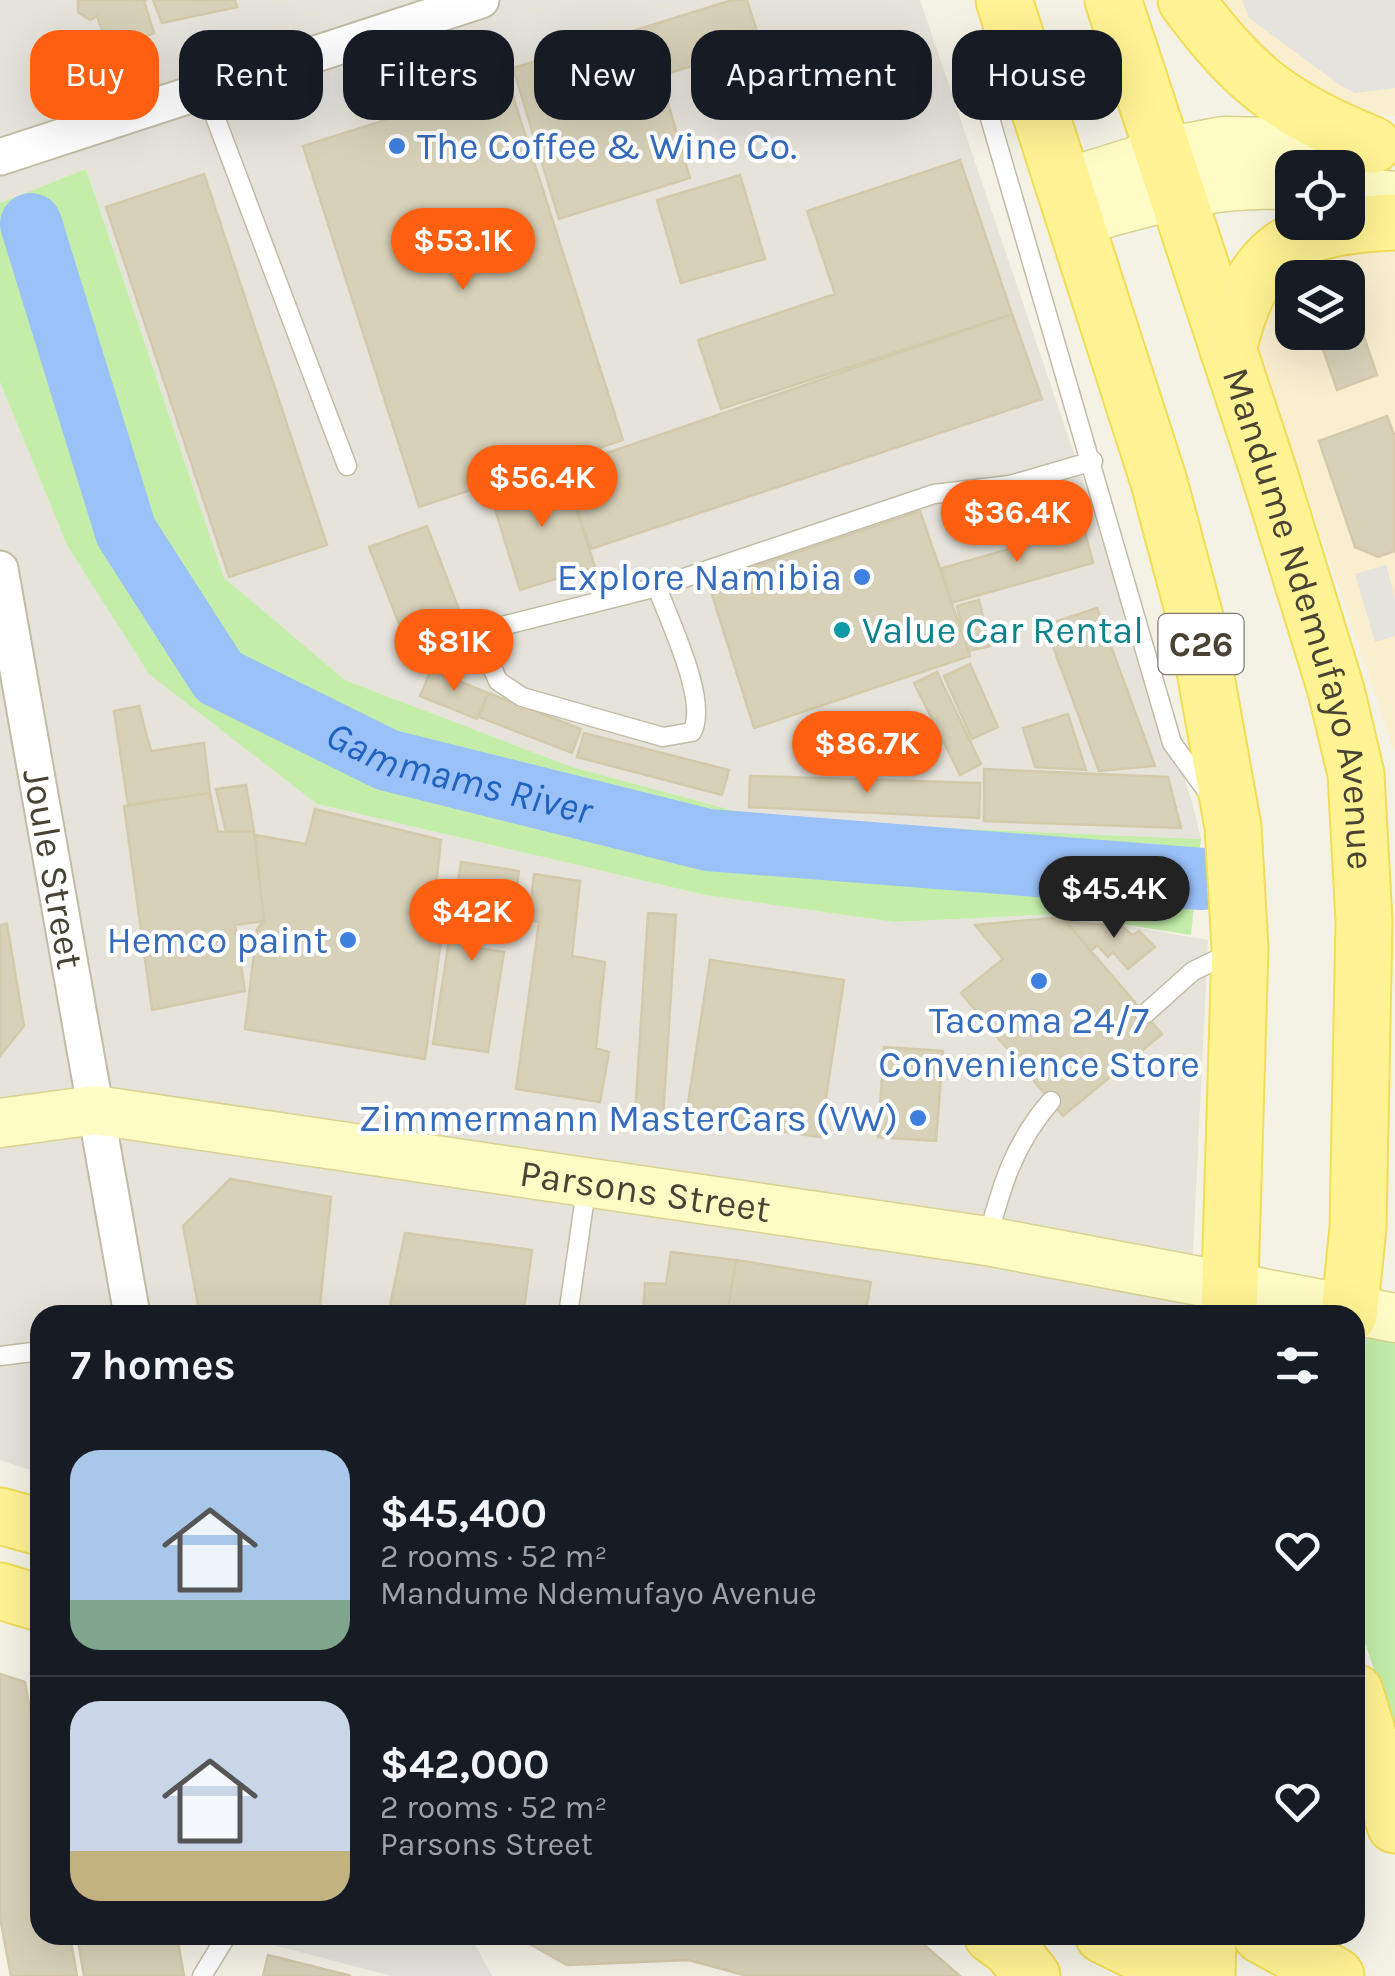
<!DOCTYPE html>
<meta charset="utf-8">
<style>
:root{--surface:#171b24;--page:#20242c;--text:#f1f3f6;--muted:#9ea1a6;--line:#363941;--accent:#ff5f11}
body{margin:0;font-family:Karla,sans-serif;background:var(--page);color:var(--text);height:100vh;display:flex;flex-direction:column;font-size:38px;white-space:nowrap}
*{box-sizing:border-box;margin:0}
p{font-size:32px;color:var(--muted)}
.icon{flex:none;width:55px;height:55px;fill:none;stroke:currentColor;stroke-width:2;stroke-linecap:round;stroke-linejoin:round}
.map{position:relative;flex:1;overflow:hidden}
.drawer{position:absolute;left:30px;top:1305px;width:1335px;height:640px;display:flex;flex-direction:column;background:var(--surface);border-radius:30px;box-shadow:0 10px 40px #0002}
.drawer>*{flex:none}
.banner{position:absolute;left:30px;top:30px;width:1335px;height:90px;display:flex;gap:20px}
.buttons{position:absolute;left:1275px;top:150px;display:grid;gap:20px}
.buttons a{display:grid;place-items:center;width:90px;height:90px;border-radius:20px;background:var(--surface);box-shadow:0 10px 40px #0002;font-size:50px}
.price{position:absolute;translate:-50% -85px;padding:0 22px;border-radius:35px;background:var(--accent);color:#fff;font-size:32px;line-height:65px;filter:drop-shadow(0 2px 5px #0008)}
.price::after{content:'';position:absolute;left:50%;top:60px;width:30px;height:22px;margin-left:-15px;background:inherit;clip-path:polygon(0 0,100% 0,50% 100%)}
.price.current{background:#222;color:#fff}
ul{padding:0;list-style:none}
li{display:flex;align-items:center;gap:30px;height:250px;padding:0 40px}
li+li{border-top:2px solid var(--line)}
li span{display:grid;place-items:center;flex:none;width:280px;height:200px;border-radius:30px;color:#555}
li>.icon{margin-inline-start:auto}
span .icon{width:120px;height:120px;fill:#fffc;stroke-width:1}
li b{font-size:42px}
h2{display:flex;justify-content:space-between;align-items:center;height:120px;padding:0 40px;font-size:42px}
.tag{padding:0 35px;border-radius:30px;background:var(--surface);box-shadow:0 10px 40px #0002;font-size:35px;line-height:90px}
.tag.current{background:var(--accent);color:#fff}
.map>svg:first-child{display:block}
.commercial{fill:#f9eece;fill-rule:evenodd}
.industrial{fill:#e6e3da}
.green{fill:#c3eda9}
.parking{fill:#e5e3de}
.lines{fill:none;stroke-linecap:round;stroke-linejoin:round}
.river{stroke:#9ac1f8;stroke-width:62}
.building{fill:#d7d1b9;stroke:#d3caac;stroke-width:2.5}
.lane-casing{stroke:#c1bca6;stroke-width:21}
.street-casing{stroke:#c1bca6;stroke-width:39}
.secondary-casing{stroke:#d9d38f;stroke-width:51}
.primary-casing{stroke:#f1dd57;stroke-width:59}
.lane{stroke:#fff;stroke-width:18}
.street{stroke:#fff;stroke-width:35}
.secondary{stroke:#fffbc4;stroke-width:48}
.primary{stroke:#fff393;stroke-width:55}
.shop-dot{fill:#3f7fe0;stroke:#fff;stroke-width:4}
.culture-dot{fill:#0f9aa8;stroke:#fff;stroke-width:4}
.labels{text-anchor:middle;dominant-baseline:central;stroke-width:8;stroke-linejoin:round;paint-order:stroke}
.shield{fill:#fff;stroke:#7f7b71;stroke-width:2.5}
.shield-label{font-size:35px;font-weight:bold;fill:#484334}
.shop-label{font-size:38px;fill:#366cbe;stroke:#fff;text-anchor:end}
.street-label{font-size:38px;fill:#484334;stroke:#fff}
.culture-label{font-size:38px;fill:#0d838f;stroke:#fff;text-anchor:start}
.water-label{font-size:40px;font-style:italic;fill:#2161bf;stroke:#fff}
</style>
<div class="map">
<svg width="1395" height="1976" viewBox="0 0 1395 1976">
<rect width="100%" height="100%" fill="#f4f2e5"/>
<path class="commercial" d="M1211,0h184v116l-77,-9z
M1395,243v510l-147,-433 40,-56zM1292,278h56v54h-56z"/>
<path class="industrial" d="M0,0h920l272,801 9,38 -429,-18 -200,-54 -227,-87 -121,-101 -138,-410 -86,34z
M0,382l67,163 250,259 388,91 189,27 164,-8 150,26 -18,375h-1150v158l-40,-13z"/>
<path class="green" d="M86,169l138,409 121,102 227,87 200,54 429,18 -10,96 -133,-21 -164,8 -189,-27 -388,-91 -168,-130 -82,-129 -67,-163v-179z
M1355,1315l40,3v412l-40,-116z"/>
<path class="parking" d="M292,0h56l-168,53 -6,-16z
M571,0h103l-393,130 -10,-31z
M1242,0h153v88l-40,5 -15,-8 -91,-67z
M1386,565l9,33v38l-20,6 -20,-68z
M235,1935h235l22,41h-100z"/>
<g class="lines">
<path class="river" id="s1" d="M31,224l95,308 93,145 168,83 321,80 494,39"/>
</g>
<path class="building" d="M78,0h69l-3,1 10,32 -34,14 -13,-3 -10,-28 -7,4 -12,-8z
M153,0h82l2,7 -75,16z
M732,0h15l14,44 -101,32 30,102 -131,41 -46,-151z
M508,81l115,359 -204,67 -116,-361z
M960,160l52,154 -291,95 -23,-69 137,-46 -28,-83z
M204,174l123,371 -98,32 -123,-370z
M740,175l25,84 -84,24 -24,-83z
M1348,290l29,85 -40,15 -20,-58h31z
M1012,314l30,85 -451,150 -28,-81z
M1387,416l8,21v114l-17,6 -23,-10 -36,-106z
M563,468l32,99 -75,23 -30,-97z
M920,511l50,145 -216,72 -46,-146z
M427,526l36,94 -57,22 -37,-95z
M1084,528l9,35 -142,40 -9,-35z
M979,600l11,46 -22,5 -11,-45z
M1097,608l58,158 -56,5 -54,-146z
M970,664l28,63 -26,12 -28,-63z
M431,670l57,23 -11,26 -57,-23z
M937,672l44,92 -21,11 -46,-92z
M488,693l93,36 -9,24 -93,-36z
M139,706l12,45 53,-8 6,50 -82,12 -14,-94z
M1068,714l18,56 -51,-3 -12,-39z
M584,733l145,37 -7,25 -145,-38z
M984,769l184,8 13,51 -197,-7z
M750,776l230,7 -1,35 -230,-11z
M246,785l8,46 -28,1 -10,-43z
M210,793l8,39 36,-1 10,90 -29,4 10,66 -93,19 -28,-204z
M315,809l126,31 -5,45 12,3 -23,171 -180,-30 12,-100 7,-8 -9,-86 51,9z
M461,862l58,9 -4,30 -42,-6 -7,51 38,6 -16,100 -55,-8z
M534,874l46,7 -8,75 33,6 -9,86 13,4 -9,50 -84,-13 23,-167 -10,-2z
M648,913l28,2 -13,202 -28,-2z
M1062,917l100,117 -99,82 -102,-123 42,-34 -28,-34z
M1066,922l56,4 10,9 7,-4 16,16 -27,22 -15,-17 -5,5 -11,-12 -6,6z
M7,924l17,102 -24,30v-131z
M710,960l134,20 -24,157 -134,-20z
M884,1047l59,4 -7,90 -58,-4z
M230,1179l101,18 -12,118h-119l-17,-89z
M405,1233l127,17 -9,65h-135z
M671,1252l65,8 -9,55h-84l2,-32 21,1z
M736,1260l135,22 -6,33h-138z
M0,1674l25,8 15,84v169h30l7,41h-66l-11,-58z
M31,1674l9,3v48z
M77,1935h100l7,41h-100z
M524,1935h389l47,41h-213l-58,-16 -122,5 -41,-23z
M268,1955l83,21h-88z"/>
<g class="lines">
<defs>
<path id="lane" d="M1001,21c-18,21 -22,36 -21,63l192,659 37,51
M206,93l141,373
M657,587c12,34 52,114 35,145l-29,5 -141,-40 -24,-16 -14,-32v-12l10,-9 163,-41 277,-93 76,-9 83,-24
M1145,1014l48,-43 40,-19
M987,1241c14,-54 27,-98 64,-140
M568,1315l19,-132
M0,1356l40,-5
M202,1976l25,-41"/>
<path id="street" d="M0,157l481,-157
M0,569l132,746"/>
<g id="secondary">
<path d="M1066,183l99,-31 58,-11 139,3"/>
<path d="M1348,191l47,5"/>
<path d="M1078,221c70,-19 141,-42 214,-35"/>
<path id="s2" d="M0,1123l95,-13 892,131 408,77"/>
</g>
<g id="primary">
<path d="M1004,0l155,482 37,139 37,206 7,121 -11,367"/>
<path id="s3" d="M1113,0l156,473 67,217 20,84 8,147 -6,307 -9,87"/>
<path d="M1186,0c57,79 98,109 187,145"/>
<path d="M1228,350c25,-105 65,-123 167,-128"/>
<path d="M0,1516l40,11"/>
<path d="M0,1591l40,12"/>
<path d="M1355,1692l40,133"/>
<path d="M992,1935l18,13 22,28"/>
<path d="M1103,1935l83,41"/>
<path d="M1261,1935l75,41"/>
<path d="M1207,1976l1,-41"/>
</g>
</defs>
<use href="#lane" class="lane-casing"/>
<use href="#street" class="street-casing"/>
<use href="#secondary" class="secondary-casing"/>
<use href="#primary" class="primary-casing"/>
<use href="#lane" class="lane"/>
<use href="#street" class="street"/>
<use href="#secondary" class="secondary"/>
<use href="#primary" class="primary"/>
</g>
<g class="shop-dot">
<circle cx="397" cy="146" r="10"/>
<circle cx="862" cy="577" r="10"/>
<circle cx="348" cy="940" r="10"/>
<circle cx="1039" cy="981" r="10"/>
<circle cx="918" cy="1118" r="10"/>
</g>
<circle class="culture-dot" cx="842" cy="630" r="10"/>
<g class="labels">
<rect class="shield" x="1158.5" y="614" width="85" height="60" rx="8"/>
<g class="shield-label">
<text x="1201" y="644">C26</text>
</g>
<g class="shop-label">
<text x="417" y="146" text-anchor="start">The Coffee &amp; Wine Co.</text>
<text x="842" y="577">Explore Namibia</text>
<text x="328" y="940">Hemco paint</text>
<text x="1039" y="1020" text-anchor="middle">Tacoma 24/7<tspan x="1039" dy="44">Convenience Store</tspan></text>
<text x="898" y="1118">Zimmermann MasterCars (VW)</text>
</g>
<g class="street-label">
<text stroke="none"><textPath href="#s3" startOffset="648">Mandume Ndemufayo Avenue</textPath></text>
<text transform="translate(53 869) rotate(80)">Joule Street</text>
<text stroke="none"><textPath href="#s2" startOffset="652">Parsons Street</textPath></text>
</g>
<g class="culture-label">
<text x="862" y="630">Value Car Rental</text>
</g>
<g class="water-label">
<text stroke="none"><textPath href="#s1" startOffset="755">Gammams River</textPath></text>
</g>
</g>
</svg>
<div class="buttons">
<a><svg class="icon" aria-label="locate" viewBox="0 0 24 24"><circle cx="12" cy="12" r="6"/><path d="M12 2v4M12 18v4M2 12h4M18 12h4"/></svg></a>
<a><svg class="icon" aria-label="layers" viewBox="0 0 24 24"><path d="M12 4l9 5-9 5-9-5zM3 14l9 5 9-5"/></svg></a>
</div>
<b class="price" style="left:463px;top:293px">$53.1K</b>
<b class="price" style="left:542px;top:530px">$56.4K</b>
<b class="price" style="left:1017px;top:565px">$36.4K</b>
<b class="price" style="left:454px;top:694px">$81K</b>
<b class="price" style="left:867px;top:796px">$86.7K</b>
<b class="price current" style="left:1114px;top:941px">$45.4K</b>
<b class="price" style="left:472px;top:964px">$42K</b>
<div class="banner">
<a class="tag current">Buy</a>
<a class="tag">Rent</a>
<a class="tag">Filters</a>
<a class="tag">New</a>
<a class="tag">Apartment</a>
<a class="tag">House</a>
</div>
<section class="drawer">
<h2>7 homes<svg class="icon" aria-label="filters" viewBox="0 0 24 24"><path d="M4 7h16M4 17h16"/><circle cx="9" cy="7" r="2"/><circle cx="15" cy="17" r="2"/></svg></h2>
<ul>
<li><span style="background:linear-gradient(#a9c7e8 75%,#7fa58c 0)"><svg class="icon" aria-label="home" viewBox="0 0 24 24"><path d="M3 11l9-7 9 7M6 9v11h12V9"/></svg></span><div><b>$45,400</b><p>2 rooms · 52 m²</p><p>Mandume Ndemufayo Avenue</p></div><svg class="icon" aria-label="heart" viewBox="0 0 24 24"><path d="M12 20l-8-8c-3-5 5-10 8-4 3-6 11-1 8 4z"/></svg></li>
<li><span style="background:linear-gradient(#c9d6e8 75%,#c2b280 0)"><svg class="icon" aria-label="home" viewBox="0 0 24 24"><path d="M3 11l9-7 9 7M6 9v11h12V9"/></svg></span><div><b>$42,000</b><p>2 rooms · 52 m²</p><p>Parsons Street</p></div><svg class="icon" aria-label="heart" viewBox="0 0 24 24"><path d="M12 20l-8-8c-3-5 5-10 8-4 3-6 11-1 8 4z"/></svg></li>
</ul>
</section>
</div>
